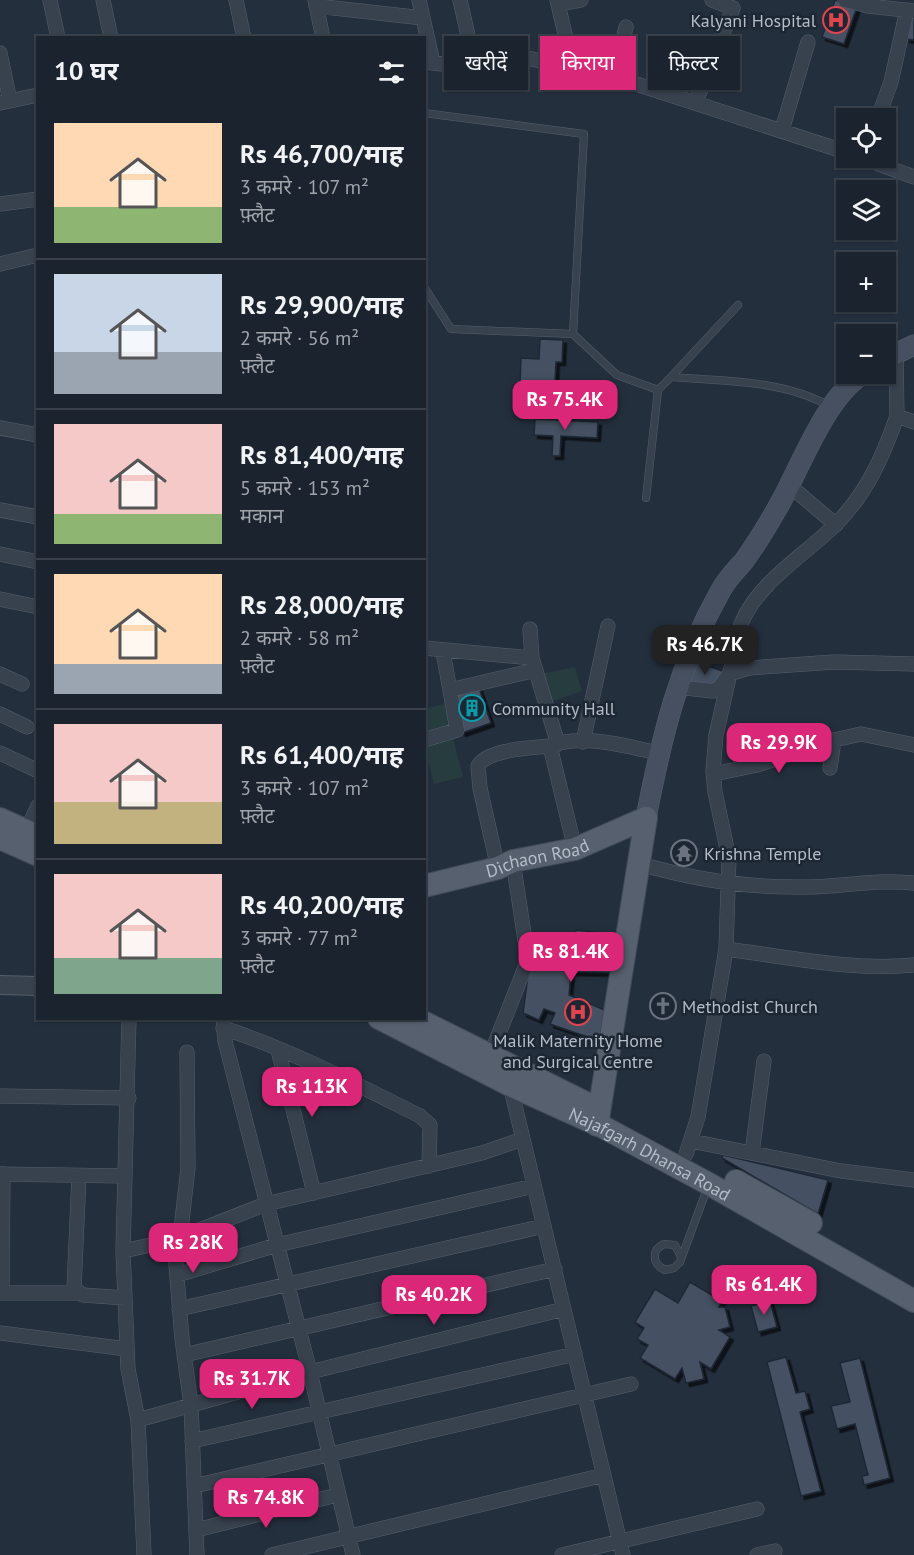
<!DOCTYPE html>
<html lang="hi">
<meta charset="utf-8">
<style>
:root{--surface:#1b232e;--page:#242b36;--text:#f1f3f6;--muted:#a0a4aa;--line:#39404a;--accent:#db2777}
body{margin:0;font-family:"PT Sans","Noto Sans Devanagari",sans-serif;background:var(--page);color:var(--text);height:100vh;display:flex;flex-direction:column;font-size:22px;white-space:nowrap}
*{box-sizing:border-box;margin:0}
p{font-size:20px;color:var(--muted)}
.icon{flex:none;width:33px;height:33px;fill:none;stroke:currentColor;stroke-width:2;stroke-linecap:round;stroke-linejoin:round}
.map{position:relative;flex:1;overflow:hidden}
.side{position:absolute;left:36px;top:36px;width:390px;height:984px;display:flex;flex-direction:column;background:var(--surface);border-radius:0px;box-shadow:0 2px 4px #0004,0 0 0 2px var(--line)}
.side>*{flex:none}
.banner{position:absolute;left:444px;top:36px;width:380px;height:54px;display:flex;gap:12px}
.fabs{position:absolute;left:836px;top:108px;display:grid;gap:12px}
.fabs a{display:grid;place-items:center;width:60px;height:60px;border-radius:0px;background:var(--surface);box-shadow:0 2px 4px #0004,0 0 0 2px var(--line);font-size:30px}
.price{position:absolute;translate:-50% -51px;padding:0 14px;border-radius:12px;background:var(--accent);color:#fff;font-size:20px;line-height:39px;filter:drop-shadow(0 2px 3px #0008)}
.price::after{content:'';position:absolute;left:50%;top:36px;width:18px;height:14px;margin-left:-9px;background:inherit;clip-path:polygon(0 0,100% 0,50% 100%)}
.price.on{background:#222;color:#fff}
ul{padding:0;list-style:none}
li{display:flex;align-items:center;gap:18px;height:150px;padding:0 18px}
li+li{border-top:2px solid var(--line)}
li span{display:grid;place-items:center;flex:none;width:168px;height:120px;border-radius:0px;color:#555}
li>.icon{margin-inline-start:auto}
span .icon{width:72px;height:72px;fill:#fffc;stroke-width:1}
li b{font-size:26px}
h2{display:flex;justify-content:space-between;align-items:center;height:72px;padding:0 18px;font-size:26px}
.tag{padding:0 21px;border-radius:0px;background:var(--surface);box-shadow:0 2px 4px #0004,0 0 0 2px var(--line);font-size:21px;line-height:54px}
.tag.on{background:var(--accent);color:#fff}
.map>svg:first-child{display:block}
.green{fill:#263c3f}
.building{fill:#455162;stroke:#1f2835;stroke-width:1.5;filter:url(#shadow)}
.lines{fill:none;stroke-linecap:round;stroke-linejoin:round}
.service-casing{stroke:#565f6c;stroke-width:8}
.minor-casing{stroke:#565f6c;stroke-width:15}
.tertiary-casing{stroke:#565f6c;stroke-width:20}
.secondary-casing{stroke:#565f6c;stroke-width:21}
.primary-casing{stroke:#414a57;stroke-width:24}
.service{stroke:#38414e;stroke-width:7}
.minor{stroke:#38414e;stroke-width:14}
.tertiary{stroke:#38414e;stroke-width:18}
.secondary{stroke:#465061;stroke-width:20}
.primary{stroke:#56606e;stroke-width:22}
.labels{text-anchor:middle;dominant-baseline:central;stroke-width:5;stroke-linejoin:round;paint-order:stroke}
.poi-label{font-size:18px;fill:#b4bcc9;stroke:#1d2633;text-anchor:start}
.street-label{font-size:18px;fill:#b4bcc9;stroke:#1d2633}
</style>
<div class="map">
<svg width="914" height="1555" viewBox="0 0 914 1555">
<defs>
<filter id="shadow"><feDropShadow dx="3.5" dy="3.5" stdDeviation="0" flood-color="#0009"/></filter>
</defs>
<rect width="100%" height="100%" fill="#242f3e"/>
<path class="green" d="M575,667l7,24 -32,11 -9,-28z
M448,703l4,23 -27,9 -1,-26z
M453,738l10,39 -29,7 -10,-39z"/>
<path class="building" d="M835,0l22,7 -13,37 -22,-7z
M908,13h6v27l-8,-1z
M540,339l23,1 -1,22h-6l-1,19h6l-1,25 -23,-2 1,-20 -18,-1 1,-25 18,1z
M535,419l63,3 -1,16 -36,-2 -1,20h-8l1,-20 -19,-1z
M694,661l31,11 -9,17 -28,-3z
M479,688l12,35 -29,10 -7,-40z
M576,930l44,5 -3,38 -46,-1 -2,23 38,16 -8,30 -49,-17 5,-11 -11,-4 -5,11 -16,-7 8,-59h43z
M723,1155l105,25 -10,34 -96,-56z
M690,1282l32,19 -3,6h6l5,20 -11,3 11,7 -19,32 -11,-7 4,17 -18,4 -4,-15 -7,11 -35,-21 8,-13 -11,-6 7,-11 -9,-6 20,-33 23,14z
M770,1301l7,26 -19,5 -7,-26z
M786,1357l10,36 9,-2 5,18 -10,3 21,79 -20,5 -34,-134z
M860,1358l30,120 -26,7 -2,-9 6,-1 -13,-51 -18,5 -6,-23 19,-4 -10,-39z"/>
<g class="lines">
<defs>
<path id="service" d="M424,113l160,21 -11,200
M424,287l27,42 122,5 44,41 41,15 13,-13c51,4 113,3 158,29
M671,377l67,-72
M646,498l12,-108
M681,1257l-6,-12 -11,-1c-13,6 -12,20 1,26l9,-2 6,-6 28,-76"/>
<path id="minor" d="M50,0l8,38
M103,0l8,38
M236,0l8,38
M315,0l8,38
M419,0l14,63
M460,0l14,62
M557,0l16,68
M845,0l23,6 46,5
M558,4l23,-4
M316,6l107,12
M0,53l10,48
M424,62l36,4 47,-12 25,5 92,21 222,72
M614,78l12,-51
M696,102l37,-94 -21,-8
M0,103l38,-8
M878,118l13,-36 16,-72
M782,130l26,-88
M862,158l52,19
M0,204l38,-5
M0,264l38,-9
M896,353l1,63 17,6
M0,428l38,7
M789,485l47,40
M0,510l38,7
M0,554l38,8
M0,599l38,8
M530,629l2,29 26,86
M424,648l108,10
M443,652l7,38 86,-20
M0,674l22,10
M676,687l37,4 7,-4 9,-13 20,-6 85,-6 80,2
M0,714l27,13
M424,740l33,-10 -7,-40
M583,742l25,-116
M0,753l38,18
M830,768l4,-28 27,-6 53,11
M714,774l43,-9 77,-25
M26,831l12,-25
M575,849l-25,-103c32,-13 76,0 108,7
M637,863c54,16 111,25 167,24 37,0 73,-8 110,-4
M498,868l-18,-80 -2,-22c10,-17 53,-18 72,-20
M726,949c62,8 126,22 188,16
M129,1018l-6,233 5,118 10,51 6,135
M223,1018l2,23 85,331 43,183
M223,1028c68,22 133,56 197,88l10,9 -1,41
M278,1050l36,143
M490,1056l38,-96 -15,-99
M510,1085l113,470
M0,1096l129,2
M691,1141l150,30 73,9
M752,1153l12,-92
M686,1154l12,-37 28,-168 3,-91 -14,-66 -2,-21 3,-36 25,-111c17,-42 64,-69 95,-100 30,-30 47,-67 61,-108
M0,1174l124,2
M79,1176l-5,113 9,6 42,3
M180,1238l8,-70 -1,-116
M174,1240l8,99 9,66 6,150
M123,1251l51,-11 92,-36 216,-51 41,-14
M177,1275l100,-30 257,-59
M0,1293h78
M2,1293l1,-119
M179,1309l365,-83
M0,1333l127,16
M184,1355l371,-86
M138,1420l172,-48 254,-63
M192,1441l383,-87
M194,1486l437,-102
M196,1530l133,-33
M272,1555l332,-80
M562,1555l195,-46
M757,1555l18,-4"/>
<path id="tertiary" d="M0,985l38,1"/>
<path id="secondary" d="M885,359l29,-14
M646,818c16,-83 33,-154 75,-228 6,-11 15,-20 23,-29 10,-14 25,-38 34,-54 22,-38 47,-110 85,-133"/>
<g id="primary">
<path d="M0,819l38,17"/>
<path d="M0,838l38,17"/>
<path id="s1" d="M424,886l74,-18 15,-7 62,-12 71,-31"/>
<path id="s2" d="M379,1018l131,67 93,42 106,57 205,117"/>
<path d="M415,1018l177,88"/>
<path d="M597,1125l49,-307"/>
<path d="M736,1181l75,42"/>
</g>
</defs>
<use href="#service" class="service-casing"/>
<use href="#minor" class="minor-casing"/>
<use href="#tertiary" class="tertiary-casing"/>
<use href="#secondary" class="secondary-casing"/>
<use href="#primary" class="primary-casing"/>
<use href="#service" class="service"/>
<use href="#minor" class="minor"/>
<use href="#tertiary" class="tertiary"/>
<use href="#secondary" class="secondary"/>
<use href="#primary" class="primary"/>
</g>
<defs>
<symbol id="hospital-ring" viewBox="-11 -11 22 22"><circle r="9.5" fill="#1d2633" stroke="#e0444e" stroke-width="1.5"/><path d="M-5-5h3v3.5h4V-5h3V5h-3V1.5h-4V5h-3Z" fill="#e0444e"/></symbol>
<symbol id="building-ring" viewBox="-11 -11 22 22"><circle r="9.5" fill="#1d2633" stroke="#0f9aa8" stroke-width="1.5"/><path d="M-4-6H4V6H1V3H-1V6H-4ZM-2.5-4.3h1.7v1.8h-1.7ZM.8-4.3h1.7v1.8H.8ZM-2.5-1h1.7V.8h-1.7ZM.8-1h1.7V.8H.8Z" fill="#0f9aa8"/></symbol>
<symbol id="temple-ring" viewBox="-11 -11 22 22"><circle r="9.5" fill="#1d2633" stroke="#6b7280" stroke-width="1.5"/><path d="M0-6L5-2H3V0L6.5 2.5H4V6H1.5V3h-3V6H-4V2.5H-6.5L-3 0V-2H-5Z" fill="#6b7280"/></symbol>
<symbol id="church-ring" viewBox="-11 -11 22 22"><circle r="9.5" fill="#1d2633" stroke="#6b7280" stroke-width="1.5"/><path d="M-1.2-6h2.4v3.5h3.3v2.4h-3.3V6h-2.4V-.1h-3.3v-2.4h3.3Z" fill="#6b7280"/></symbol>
</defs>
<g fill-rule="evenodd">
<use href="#hospital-ring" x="821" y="5" width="30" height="30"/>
<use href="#building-ring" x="457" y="693" width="30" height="30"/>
<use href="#temple-ring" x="669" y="838" width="30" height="30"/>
<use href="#church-ring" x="648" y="991" width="30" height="30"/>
<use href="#hospital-ring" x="563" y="997" width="30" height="30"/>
</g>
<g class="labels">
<g class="poi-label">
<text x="816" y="20" text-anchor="end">Kalyani Hospital</text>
<text x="492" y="708">Community Hall</text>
<text x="704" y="853">Krishna Temple</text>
<text x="682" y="1006">Methodist Church</text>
<text x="578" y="1040" text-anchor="middle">Malik Maternity Home<tspan x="578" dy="21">and Surgical Centre</tspan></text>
</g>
<g class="street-label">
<text stroke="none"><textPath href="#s1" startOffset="117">Dichaon Road</textPath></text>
<text stroke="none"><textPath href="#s2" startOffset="303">Najafgarh Dhansa Road</textPath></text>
</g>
</g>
</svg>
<div class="fabs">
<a><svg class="icon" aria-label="locate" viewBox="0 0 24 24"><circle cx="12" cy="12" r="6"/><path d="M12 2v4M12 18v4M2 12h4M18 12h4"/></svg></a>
<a><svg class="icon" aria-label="layers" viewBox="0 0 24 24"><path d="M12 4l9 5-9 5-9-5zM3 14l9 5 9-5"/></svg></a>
<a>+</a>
<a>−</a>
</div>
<b class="price" style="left:565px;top:431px">Rs 75.4K</b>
<b class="price on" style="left:705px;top:676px">Rs 46.7K</b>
<b class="price" style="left:779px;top:774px">Rs 29.9K</b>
<b class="price" style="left:571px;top:983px">Rs 81.4K</b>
<b class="price" style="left:312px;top:1118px">Rs 113K</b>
<b class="price" style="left:193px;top:1274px">Rs 28K</b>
<b class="price" style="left:764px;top:1316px">Rs 61.4K</b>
<b class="price" style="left:434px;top:1326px">Rs 40.2K</b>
<b class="price" style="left:252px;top:1410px">Rs 31.7K</b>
<b class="price" style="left:266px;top:1529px">Rs 74.8K</b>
<div class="banner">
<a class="tag">खरीदें</a>
<a class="tag on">किराया</a>
<a class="tag">फ़िल्टर</a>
</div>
<section class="side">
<h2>10 घर<svg class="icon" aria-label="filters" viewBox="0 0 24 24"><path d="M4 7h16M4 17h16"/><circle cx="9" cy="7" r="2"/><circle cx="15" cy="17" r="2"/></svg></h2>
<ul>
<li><span style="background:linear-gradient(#ffd9b3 70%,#8fb573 0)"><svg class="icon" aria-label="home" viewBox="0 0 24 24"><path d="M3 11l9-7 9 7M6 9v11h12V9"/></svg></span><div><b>Rs 46,700/माह</b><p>3 कमरे · 107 m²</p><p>फ़्लैट</p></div></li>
<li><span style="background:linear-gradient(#c9d6e8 65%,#9aa5b1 0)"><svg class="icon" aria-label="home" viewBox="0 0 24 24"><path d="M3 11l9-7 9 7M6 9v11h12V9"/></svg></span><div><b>Rs 29,900/माह</b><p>2 कमरे · 56 m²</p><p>फ़्लैट</p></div></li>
<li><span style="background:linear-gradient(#f6c9c9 75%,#8fb573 0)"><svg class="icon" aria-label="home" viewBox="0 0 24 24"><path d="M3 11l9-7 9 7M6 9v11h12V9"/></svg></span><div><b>Rs 81,400/माह</b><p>5 कमरे · 153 m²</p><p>मकान</p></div></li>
<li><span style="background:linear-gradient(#ffd9b3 75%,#9aa5b1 0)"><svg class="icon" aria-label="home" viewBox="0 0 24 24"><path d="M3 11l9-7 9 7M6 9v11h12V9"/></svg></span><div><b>Rs 28,000/माह</b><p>2 कमरे · 58 m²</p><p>फ़्लैट</p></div></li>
<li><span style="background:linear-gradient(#f6c9c9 65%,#c2b280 0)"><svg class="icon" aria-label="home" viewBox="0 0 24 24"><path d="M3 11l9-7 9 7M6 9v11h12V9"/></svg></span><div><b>Rs 61,400/माह</b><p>3 कमरे · 107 m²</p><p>फ़्लैट</p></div></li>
<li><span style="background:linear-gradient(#f6c9c9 70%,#7fa58c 0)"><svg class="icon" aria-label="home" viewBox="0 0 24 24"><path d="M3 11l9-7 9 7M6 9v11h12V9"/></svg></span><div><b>Rs 40,200/माह</b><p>3 कमरे · 77 m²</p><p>फ़्लैट</p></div></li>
</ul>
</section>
</div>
